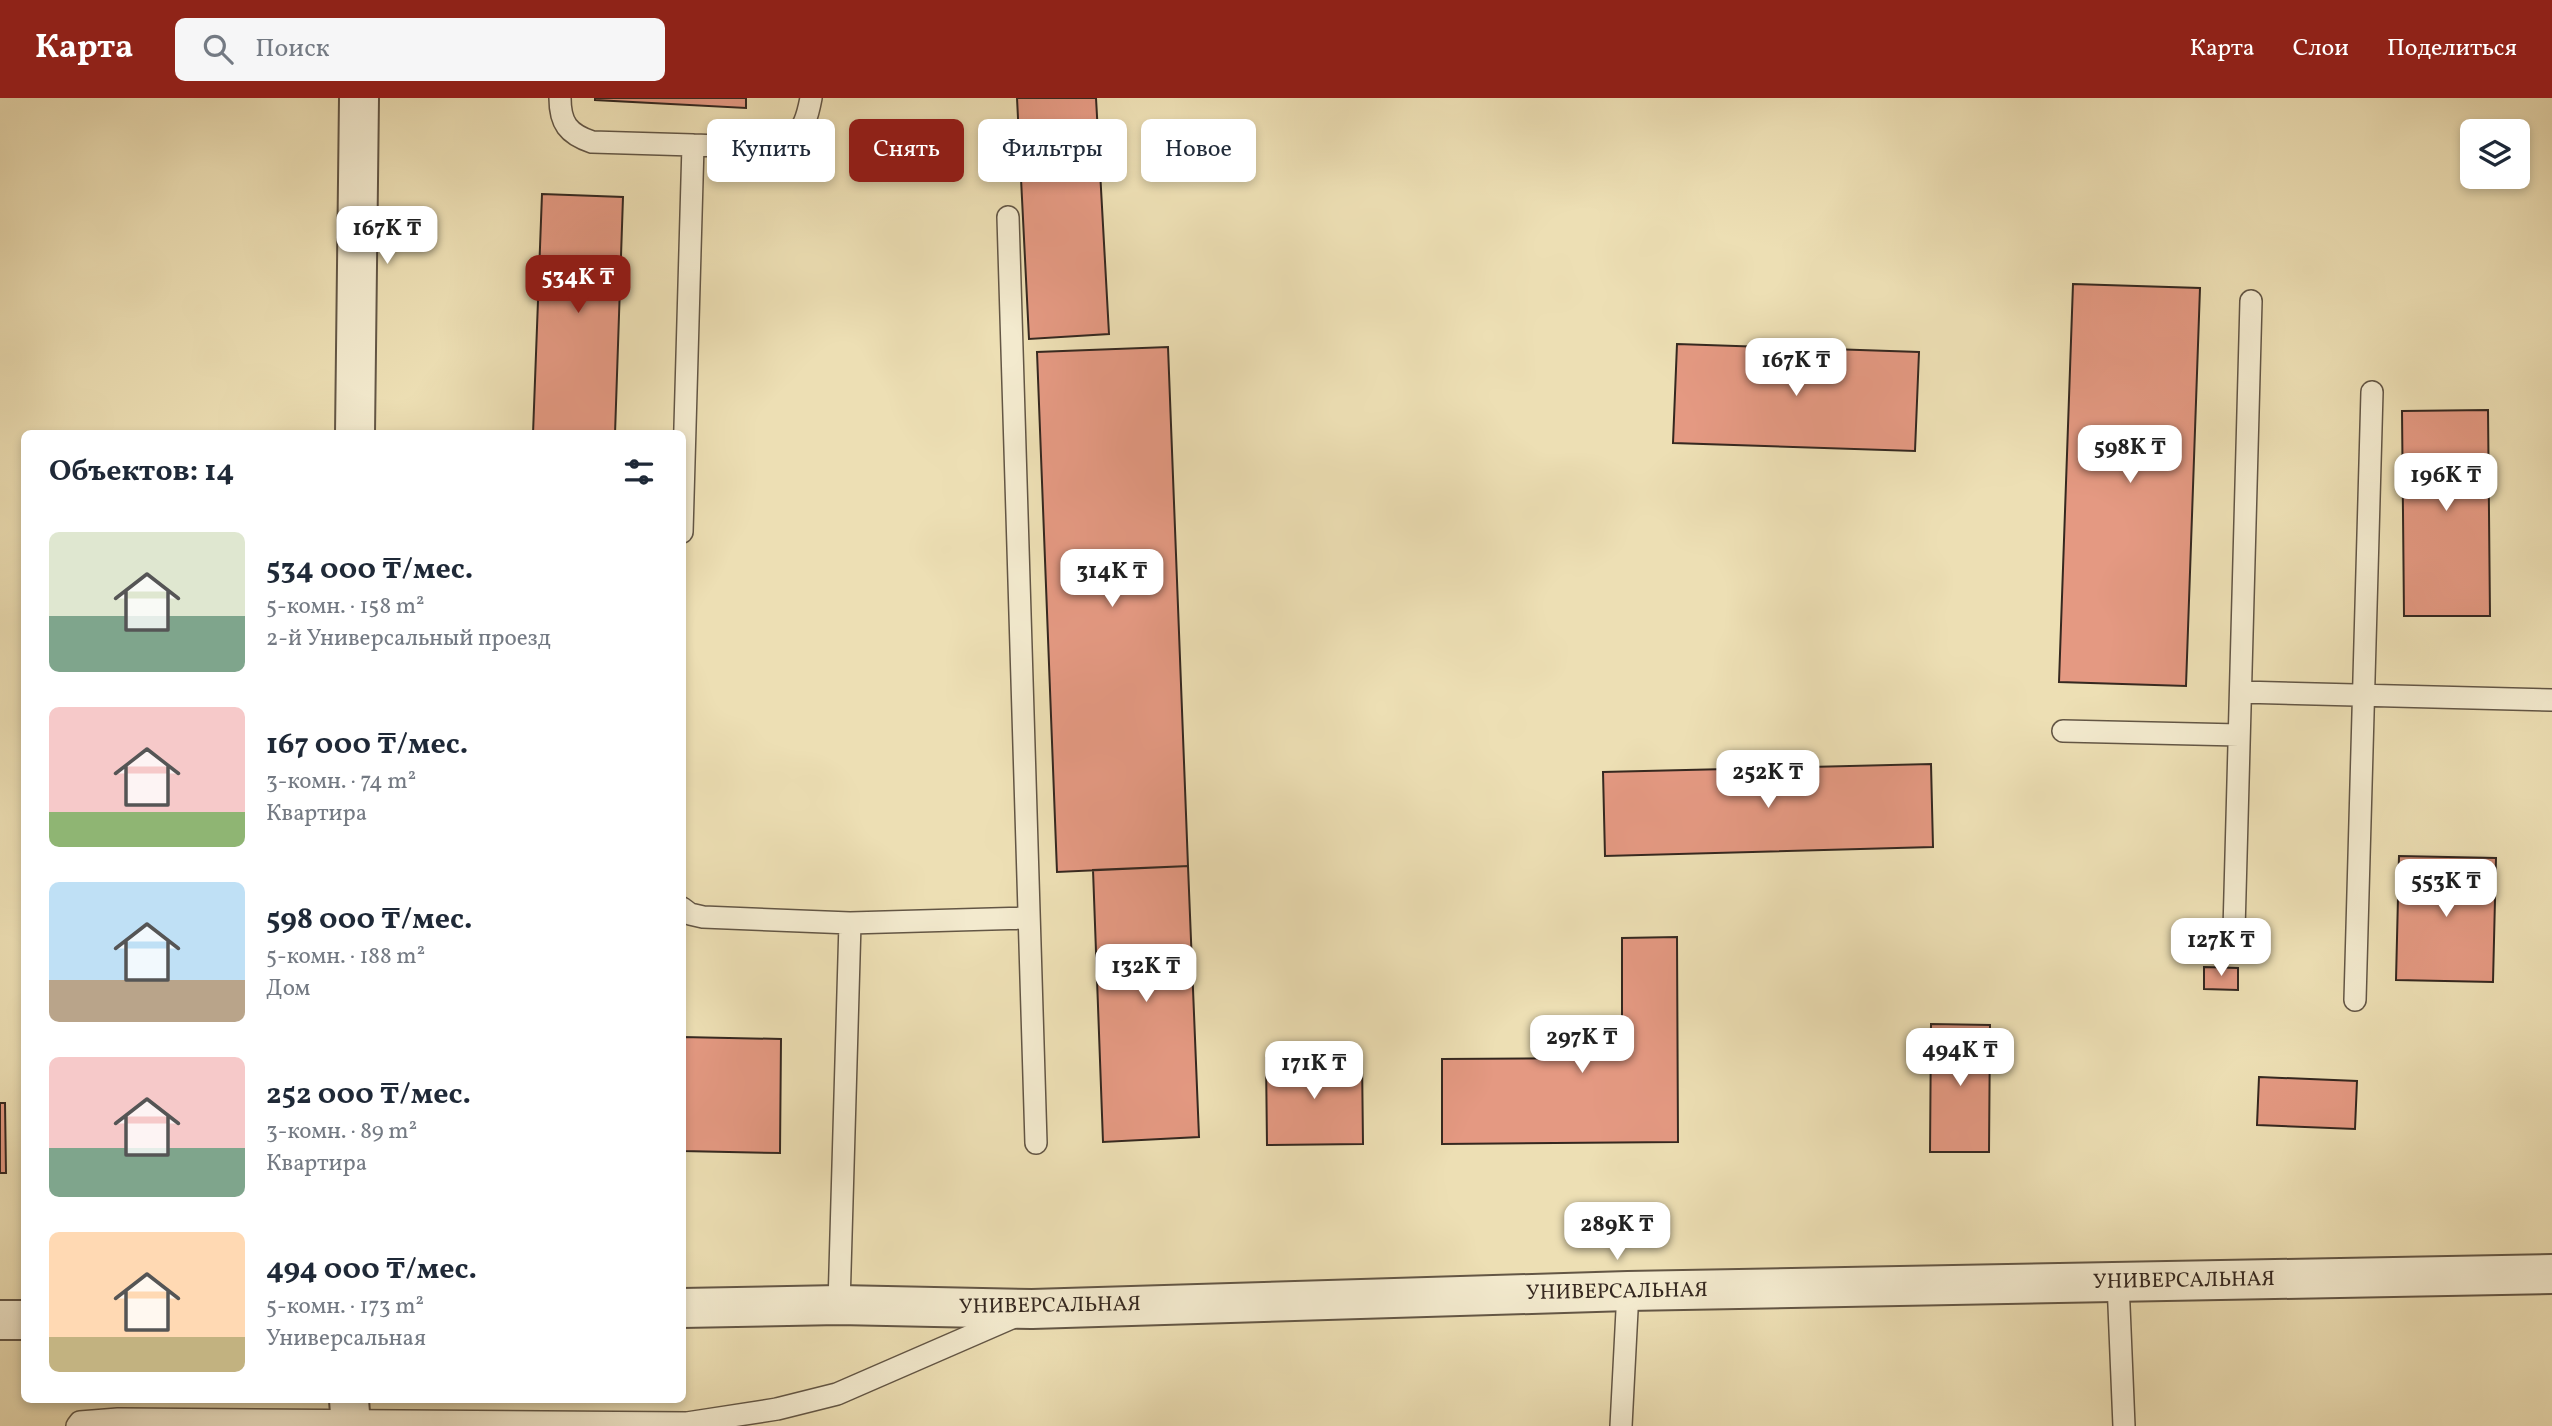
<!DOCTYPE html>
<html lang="ru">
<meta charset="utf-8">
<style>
:root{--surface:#fff;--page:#f6f6f7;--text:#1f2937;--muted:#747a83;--accent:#8f2418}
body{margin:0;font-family:Vollkorn,serif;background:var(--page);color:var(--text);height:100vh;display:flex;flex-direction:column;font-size:26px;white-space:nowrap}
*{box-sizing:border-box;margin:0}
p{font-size:23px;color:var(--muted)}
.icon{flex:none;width:38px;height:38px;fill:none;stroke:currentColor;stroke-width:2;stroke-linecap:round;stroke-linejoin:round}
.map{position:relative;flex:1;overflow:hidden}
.details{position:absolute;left:21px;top:332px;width:665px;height:973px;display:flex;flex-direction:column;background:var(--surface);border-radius:10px;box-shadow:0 4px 10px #0003}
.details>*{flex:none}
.banner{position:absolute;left:707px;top:21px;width:665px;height:63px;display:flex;gap:14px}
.fabs{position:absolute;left:2460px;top:21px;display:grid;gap:14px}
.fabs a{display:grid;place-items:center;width:70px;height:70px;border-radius:10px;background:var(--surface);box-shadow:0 4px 10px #0003;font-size:35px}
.price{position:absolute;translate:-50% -60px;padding:0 16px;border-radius:14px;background:#fff;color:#222;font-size:23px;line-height:46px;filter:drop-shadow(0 2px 4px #0008)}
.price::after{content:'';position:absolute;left:50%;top:42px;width:21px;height:16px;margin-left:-10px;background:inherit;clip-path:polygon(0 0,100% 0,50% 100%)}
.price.selected{background:var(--accent);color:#fff}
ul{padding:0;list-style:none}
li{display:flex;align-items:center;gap:21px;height:175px;padding:0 28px}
li span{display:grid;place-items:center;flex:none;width:196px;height:140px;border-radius:10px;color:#555}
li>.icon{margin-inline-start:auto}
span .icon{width:84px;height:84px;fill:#fffc;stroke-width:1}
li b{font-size:30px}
h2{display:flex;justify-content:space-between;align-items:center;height:84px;padding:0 28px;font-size:30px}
.tag{padding:0 24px;border-radius:10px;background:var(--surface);box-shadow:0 4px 10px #0003;font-size:24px;line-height:63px}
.tag.selected{background:var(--accent);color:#fff}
header{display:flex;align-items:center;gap:42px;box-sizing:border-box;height:98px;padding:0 35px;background:var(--accent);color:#fff}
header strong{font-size:33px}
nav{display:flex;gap:38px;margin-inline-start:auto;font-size:24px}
.search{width:490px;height:63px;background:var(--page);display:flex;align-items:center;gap:18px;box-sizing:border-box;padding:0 24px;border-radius:10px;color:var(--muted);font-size:26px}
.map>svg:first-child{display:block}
.building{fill:#e49982;stroke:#352820;stroke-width:2}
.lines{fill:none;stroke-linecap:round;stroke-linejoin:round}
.lane-casing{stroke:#635645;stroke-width:24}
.street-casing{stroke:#635645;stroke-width:42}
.lane{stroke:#f3eace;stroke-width:21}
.street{stroke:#f3eace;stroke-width:38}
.labels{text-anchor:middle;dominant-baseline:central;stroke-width:6;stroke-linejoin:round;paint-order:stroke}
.street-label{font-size:21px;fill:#352820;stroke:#f3eace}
</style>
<header>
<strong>Карта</strong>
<div class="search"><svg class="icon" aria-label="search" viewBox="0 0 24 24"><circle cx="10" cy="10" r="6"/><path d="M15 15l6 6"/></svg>Поиск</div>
<nav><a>Карта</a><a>Слои</a><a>Поделиться</a></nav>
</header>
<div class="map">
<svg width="2552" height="1328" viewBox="0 0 2552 1328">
<rect width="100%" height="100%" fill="#eddfb4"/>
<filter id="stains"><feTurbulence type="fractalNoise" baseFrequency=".00286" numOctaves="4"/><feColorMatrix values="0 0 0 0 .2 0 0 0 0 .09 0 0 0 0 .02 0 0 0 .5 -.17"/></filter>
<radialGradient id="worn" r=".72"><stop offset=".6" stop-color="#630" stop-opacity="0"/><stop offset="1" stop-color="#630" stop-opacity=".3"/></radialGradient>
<path class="building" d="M595,0h151v10l-151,-8z
M1017,0h79l13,236 -80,5z
M542,96l81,3 -8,237h-82z
M2073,186l127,4 -14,398 -127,-4z
M1677,246l242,8 -4,99 -242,-8z
M1168,249l20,519 -131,6 -20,-520z
M2488,312l2,206h-86l-2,-205z
M1931,666l2,83 -328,9 -2,-84z
M2399,758l97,2 -3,124 -97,-2z
M1188,768l11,271 -96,5 -10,-272z
M1677,839l1,205 -236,2v-85l180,-1v-120z
M2204,869l34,1v22l-34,-1z
M1931,926l59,1 -1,127h-59z
M682,939l99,2 -1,114 -98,-2z
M1266,960h96l1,86 -96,1z
M2259,979l98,4 -2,48 -98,-4z
M0,1005h5l1,70h-6z"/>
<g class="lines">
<defs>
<path id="lane" d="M560,0c0,25 8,36 32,44l101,3 -11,387
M693,47c22,0 79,6 95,-4 16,-9 20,-27 23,-43
M1008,119l28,926
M2241,594l311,8
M2063,633l176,4
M682,810l8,6 13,3 147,6 -11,382
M850,825l179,-5
M2234,832l17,-629
M2355,902l17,-608
M2118,1184l6,144
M77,1328l3,-4 38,-3 569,4 90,-14 60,-15 177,-77
M1621,1328l7,-135"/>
<path id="street" d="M355,336l4,-336
M682,1210l157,-3 193,4 596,-18 924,-17
M0,1222h24
M349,1302l2,26"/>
</defs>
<use href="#lane" class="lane-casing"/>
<use href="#street" class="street-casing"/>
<use href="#lane" class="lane"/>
<use href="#street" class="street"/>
</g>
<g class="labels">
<g class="street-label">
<text transform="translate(2184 1183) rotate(-1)">УНИВЕРСАЛЬНАЯ</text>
<text transform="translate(1617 1194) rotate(-1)">УНИВЕРСАЛЬНАЯ</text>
<text transform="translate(1050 1208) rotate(-1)">УНИВЕРСАЛЬНАЯ</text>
</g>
</g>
<rect width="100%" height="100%" filter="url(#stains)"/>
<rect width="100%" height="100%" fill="url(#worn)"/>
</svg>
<div class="fabs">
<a><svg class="icon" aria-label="layers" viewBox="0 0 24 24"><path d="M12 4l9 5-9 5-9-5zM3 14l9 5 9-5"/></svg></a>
</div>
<b class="price" style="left:387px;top:168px">167K ₸</b>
<b class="price selected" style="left:578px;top:217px">534K ₸</b>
<b class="price" style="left:1796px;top:300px">167K ₸</b>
<b class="price" style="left:2130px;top:387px">598K ₸</b>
<b class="price" style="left:2446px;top:415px">196K ₸</b>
<b class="price" style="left:1112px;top:511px">314K ₸</b>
<b class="price" style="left:1768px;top:712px">252K ₸</b>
<b class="price" style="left:2446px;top:821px">553K ₸</b>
<b class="price" style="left:2221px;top:880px">127K ₸</b>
<b class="price" style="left:1146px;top:906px">132K ₸</b>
<b class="price" style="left:1582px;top:977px">297K ₸</b>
<b class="price" style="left:1960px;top:990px">494K ₸</b>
<b class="price" style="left:1314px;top:1003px">171K ₸</b>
<b class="price" style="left:1617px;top:1164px">289K ₸</b>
<div class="banner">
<a class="tag">Купить</a>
<a class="tag selected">Снять</a>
<a class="tag">Фильтры</a>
<a class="tag">Новое</a>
</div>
<section class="details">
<h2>Объектов: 14<svg class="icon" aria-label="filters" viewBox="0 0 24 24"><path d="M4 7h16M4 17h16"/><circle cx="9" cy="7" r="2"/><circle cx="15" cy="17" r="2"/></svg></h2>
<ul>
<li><span style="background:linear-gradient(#dfe7d0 60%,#7fa58c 0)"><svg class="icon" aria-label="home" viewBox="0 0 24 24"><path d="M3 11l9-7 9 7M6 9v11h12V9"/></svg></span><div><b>534 000 ₸/мес.</b><p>5-комн. · 158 m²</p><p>2-й Универсальный проезд</p></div></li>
<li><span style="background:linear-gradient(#f6c9c9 75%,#8fb573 0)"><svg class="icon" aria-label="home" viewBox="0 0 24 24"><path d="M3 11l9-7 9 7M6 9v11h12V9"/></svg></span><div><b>167 000 ₸/мес.</b><p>3-комн. · 74 m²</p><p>Квартира</p></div></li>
<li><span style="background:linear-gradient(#bfe0f5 70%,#b9a48a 0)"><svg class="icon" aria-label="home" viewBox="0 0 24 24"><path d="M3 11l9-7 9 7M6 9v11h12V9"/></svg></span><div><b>598 000 ₸/мес.</b><p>5-комн. · 188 m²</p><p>Дом</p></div></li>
<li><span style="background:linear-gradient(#f6c9c9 65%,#7fa58c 0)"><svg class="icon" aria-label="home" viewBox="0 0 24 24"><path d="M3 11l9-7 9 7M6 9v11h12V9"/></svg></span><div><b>252 000 ₸/мес.</b><p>3-комн. · 89 m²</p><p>Квартира</p></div></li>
<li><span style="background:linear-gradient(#ffd9b3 75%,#c2b280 0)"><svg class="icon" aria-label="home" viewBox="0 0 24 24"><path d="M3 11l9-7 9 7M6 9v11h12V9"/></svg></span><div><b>494 000 ₸/мес.</b><p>5-комн. · 173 m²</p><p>Универсальная</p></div></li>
</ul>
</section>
</div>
